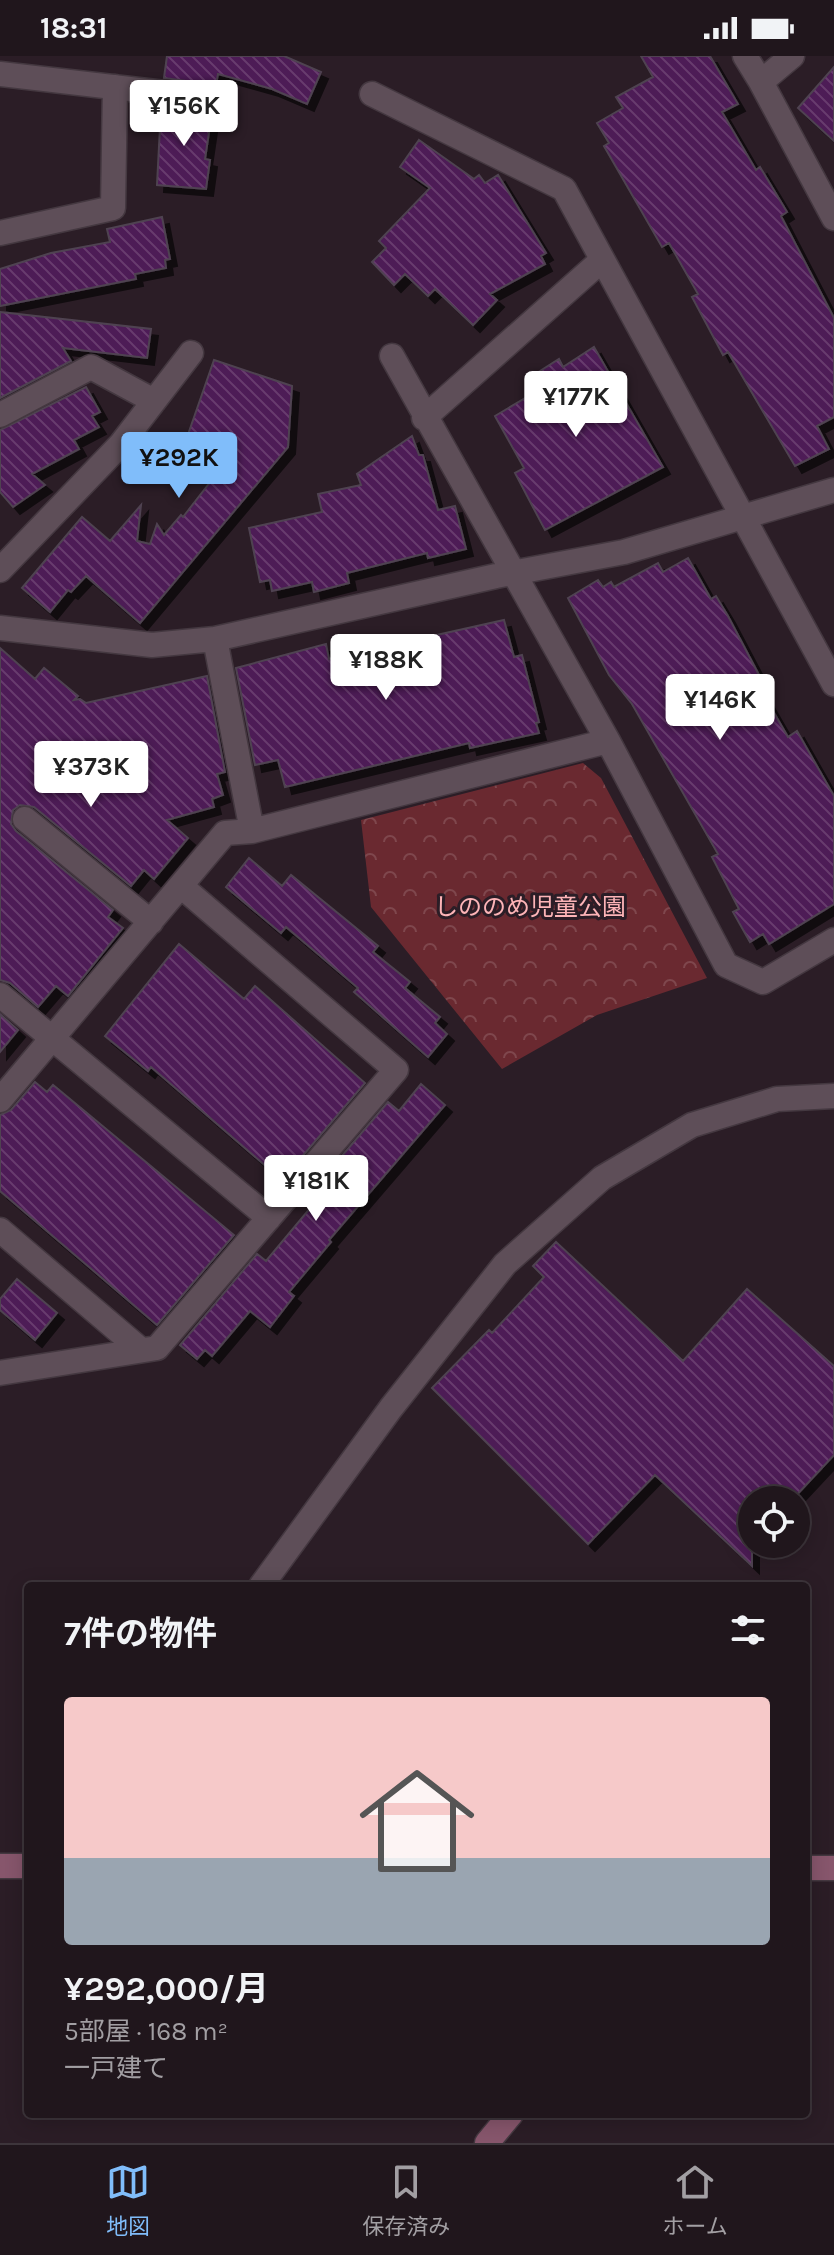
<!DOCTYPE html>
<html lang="ja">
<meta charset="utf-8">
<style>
:root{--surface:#20161c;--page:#2d2329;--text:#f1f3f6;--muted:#a29fa3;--line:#3d353b;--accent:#80bdfa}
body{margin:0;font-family:Karla,"Noto Sans JP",sans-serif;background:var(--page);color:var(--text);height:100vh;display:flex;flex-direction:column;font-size:30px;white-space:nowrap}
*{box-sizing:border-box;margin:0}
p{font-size:26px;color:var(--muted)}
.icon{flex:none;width:44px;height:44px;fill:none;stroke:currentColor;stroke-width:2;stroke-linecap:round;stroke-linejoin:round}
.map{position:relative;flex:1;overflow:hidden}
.details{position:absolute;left:24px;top:1526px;width:786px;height:536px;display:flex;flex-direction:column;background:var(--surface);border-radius:8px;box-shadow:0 4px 20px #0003,0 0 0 2px var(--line)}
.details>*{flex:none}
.tools{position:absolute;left:738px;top:1430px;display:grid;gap:16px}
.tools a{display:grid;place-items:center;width:72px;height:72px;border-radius:50%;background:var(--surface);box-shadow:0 4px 20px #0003,0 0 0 2px var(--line);font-size:40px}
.price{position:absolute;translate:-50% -68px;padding:0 18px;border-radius:8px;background:#fff;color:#222;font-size:26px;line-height:52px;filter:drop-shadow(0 2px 4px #0008)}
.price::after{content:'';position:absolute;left:50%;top:48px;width:24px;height:18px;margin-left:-12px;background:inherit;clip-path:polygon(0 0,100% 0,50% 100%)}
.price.on{background:var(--accent);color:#111}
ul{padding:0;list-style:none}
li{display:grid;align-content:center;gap:16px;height:424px;padding:0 40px}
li+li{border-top:2px solid var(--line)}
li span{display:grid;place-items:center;height:248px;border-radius:8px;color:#555}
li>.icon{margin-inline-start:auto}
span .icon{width:144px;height:144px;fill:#fffc;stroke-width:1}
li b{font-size:34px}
h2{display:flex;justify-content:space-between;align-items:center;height:96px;padding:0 40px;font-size:34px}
.status{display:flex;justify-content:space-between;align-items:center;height:56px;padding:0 40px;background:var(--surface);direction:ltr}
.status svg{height:22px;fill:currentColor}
.tab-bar{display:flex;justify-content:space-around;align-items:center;height:112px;border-top:2px solid var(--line);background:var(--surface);font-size:22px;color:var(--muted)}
.tab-bar a{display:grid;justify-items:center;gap:4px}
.tab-bar .on{color:var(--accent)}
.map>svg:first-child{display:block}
.park{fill:url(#park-crowns)}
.building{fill:url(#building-back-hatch);stroke:#4f4351;stroke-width:2;filter:url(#shadow)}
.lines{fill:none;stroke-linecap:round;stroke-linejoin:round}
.street-casing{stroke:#443840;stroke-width:27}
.secondary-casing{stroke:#443840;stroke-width:27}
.street{stroke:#5e4e58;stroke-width:24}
.secondary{stroke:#87566c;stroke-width:24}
.labels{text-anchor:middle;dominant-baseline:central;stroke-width:6;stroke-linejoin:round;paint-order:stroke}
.park-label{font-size:24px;fill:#fdb4b7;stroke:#2b1d26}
</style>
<div class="status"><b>18:31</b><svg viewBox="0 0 49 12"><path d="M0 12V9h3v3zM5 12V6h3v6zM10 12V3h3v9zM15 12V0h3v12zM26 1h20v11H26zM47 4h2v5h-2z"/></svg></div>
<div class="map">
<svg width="834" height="2087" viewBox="0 0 834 2087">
<defs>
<pattern id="park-crowns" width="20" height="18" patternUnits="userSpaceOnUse" patternTransform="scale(2)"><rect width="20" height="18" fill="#6a2930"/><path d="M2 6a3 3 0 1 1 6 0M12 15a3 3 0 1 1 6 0" fill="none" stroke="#7f474d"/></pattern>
<pattern id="building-back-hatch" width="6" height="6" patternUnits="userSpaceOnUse" patternTransform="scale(2)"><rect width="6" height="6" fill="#4e1b56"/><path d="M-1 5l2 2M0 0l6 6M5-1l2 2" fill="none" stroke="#673b6e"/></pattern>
<filter id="shadow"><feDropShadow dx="7" dy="7" stdDeviation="0" flood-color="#0009"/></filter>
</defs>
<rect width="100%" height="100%" fill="#2b1d26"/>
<path class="park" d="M583,707l18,15 106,200 -110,37 -95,54 -131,-162 -10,-87z"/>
<path class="building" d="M167,0h117l37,16 -14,32 -35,-15 -54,-15 -2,11 -52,-7z
M641,0h69l28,48 -16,8 34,58 4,-3 27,45 -6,4 53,102v99l-17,9 12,23 -34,17 -67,-114 -5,3 -31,-58 6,-3 -29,-51 -7,4 -58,-101 5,-3 -12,-20 26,-15 -7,-11 37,-20z
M834,11v74l-36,-33z
M161,52l51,4 -7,47 5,1 -4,29 -49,-4z
M419,84l55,39 5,-4 6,8 13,-8 48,78 -5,3 4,8 -55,30 7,6 -24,25 -38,-36 -7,7 -23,-22 -11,11 -22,-23 14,-14 -7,-7 51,-53 -30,-21z
M162,161l8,42 -5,1 1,8 -31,6 1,5 -136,27v-37l51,-16 59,-11 -3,-13z
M0,256l151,17 -4,29 -84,-10 8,13 -71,37z
M594,291l69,120 -118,63 -30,-57 9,-5 -29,-52 42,-25 -8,-13 30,-19 4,8z
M214,304l78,26 -4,61 -148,176 -54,-47 -15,16 -3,-2 -18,22 -28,-24 60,-71 28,24 31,-36 -4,36 13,3 7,-20 7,11 17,-20 2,2 53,-68 -52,-3z
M86,331l14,25 -8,4 7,11 -25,13 5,9 -47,25 13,11 -32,22 -13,-15v-62z
M412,380l7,19h4l15,55 17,-4 11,43 -38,9 -1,-5 -80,20 2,10 -35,9 -2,-10 -40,9 -2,-11 -10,2 -11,-54 73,-16 -4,-18 43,-9 -4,-11z
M688,502l23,41 5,-3 12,20 31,59 -5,3 34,59 9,-6 37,65v108l-65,40 -6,-10 -13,8 -17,-30 6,-3 -27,-52 6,-3 -86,-150 -23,-29 -41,-77 30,-18 5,7 8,-5 3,5 44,-24 5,9z
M504,564l10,37 8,-2 17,67 -3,1 3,10 -69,15 -1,-5 -184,44 -7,-27 -23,5 -19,-97 90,-24 3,15z
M0,592l35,31 9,-11 34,28 -4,4 6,-1 6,4 121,-27 18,96 -8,2 6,21 -11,4 2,8 -47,13 21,18 -34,41 -10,-9 -13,16 -97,-79 -14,-2 -7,5 -2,14 5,7 97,79 -5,7 15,11 -55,68 -12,-10 -18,21 -28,-24 -10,-3z
M249,802l33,28 9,-11 87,71 -5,6 37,30 -5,6 35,29 -5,6 12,11 -19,23 -74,-65 4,-4 -72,-61 -5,6 -55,-46z
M179,888l65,55 11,-13 110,97 -83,97 -131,-113 -3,4 -43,-35z
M0,958l18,16 -18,22z
M35,1026l12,10 6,-7 181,150 -77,90 -157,-134v-76l11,-5z
M421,1028l24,21 -116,135 2,2 -42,50 5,4 -24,31 -20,-16 -38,45 -7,-6 -8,9 -17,-14 77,-91 9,7 46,-55 -7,-7 83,-97 11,9z
M556,1186l127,119 64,-72 87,77v89l-42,45h-40v66l-97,-91 -67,69 -156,-156 57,-58 3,3 52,-56 -11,-11z
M17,1223l40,34 -22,27 -35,-30v-11z"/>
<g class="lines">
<defs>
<path id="street" d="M745,0l16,26
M792,0l-31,26 73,136
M0,18l208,24
M372,38l192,95 270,495
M0,177l113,-25 2,-121
M392,300l216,385
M0,359l91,-48 63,34
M424,362l178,-158
M0,514l121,-126 70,-91
M0,572l152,17 63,-6 281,-63 128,-24 210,-62
M215,583l37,192 356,-90 118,224 37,17 71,-42
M25,763l126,103
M0,939l269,223
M0,1044l225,-267 27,-2
M0,1174l141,120
M0,1317l157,-25 239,-278 -215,-184
M261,1530l130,-178 114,-144 97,-86 90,-53 85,-26 57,-3"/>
<path id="secondary" d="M0,1810h28
M806,1812h28
M487,2087l24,-29"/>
</defs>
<use href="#street" class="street-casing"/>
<use href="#secondary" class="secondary-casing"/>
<use href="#street" class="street"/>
<use href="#secondary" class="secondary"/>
</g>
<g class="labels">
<g class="park-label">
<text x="530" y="851">しののめ児童公園</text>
</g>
</g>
</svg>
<div class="tools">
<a><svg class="icon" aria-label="locate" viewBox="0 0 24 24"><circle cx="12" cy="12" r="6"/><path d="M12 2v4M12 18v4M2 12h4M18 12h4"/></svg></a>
</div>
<b class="price" style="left:184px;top:92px">¥156K</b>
<b class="price" style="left:576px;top:383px">¥177K</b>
<b class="price on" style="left:179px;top:444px">¥292K</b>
<b class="price" style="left:386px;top:646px">¥188K</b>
<b class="price" style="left:720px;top:686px">¥146K</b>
<b class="price" style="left:91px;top:753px">¥373K</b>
<b class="price" style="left:316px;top:1167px">¥181K</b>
<section class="details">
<h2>7件の物件<svg class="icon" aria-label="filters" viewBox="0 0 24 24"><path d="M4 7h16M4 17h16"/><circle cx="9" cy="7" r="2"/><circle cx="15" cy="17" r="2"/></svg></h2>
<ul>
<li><span style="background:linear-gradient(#f6c9c9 65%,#9aa5b1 0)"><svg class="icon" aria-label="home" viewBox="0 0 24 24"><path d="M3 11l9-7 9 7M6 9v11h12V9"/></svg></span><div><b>¥292,000/月</b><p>5部屋 · 168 m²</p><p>一戸建て</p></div></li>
</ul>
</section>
</div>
<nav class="tab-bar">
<a class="on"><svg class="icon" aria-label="map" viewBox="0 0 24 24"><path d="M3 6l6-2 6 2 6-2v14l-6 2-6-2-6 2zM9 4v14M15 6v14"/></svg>地図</a>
<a><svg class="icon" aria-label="saved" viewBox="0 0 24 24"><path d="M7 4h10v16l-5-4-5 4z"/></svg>保存済み</a>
<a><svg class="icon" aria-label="home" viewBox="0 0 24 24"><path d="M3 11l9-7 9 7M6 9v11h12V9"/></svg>ホーム</a>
</nav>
